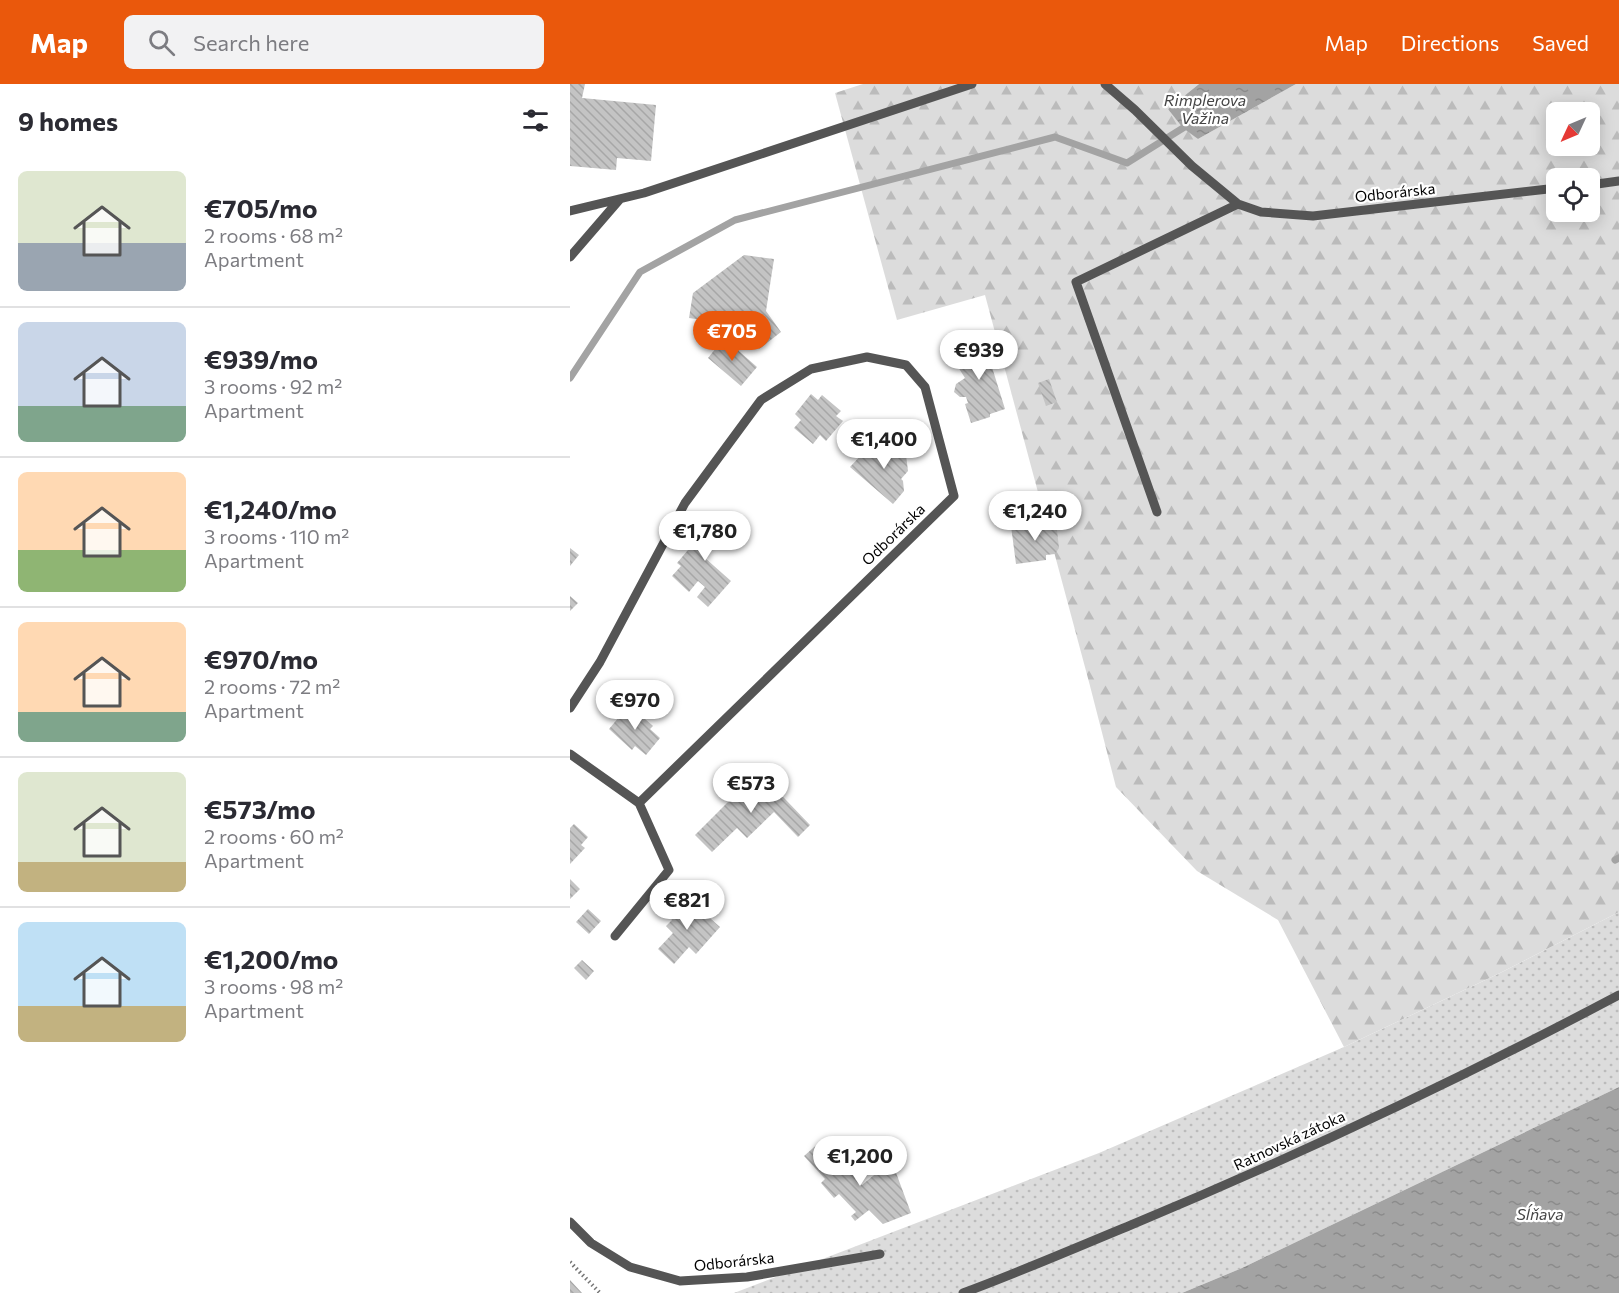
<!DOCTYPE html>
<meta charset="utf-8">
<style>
:root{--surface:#fff;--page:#f2f2f3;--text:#2b2b33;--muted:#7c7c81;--line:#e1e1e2;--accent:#ea580c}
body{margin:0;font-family:Commissioner,sans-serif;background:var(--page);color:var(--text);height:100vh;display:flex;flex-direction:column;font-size:22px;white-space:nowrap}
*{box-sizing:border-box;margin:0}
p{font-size:20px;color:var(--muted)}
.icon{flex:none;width:33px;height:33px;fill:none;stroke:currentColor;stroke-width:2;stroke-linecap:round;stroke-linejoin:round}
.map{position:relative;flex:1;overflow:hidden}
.drawer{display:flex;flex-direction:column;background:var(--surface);width:570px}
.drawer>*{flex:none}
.needle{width:39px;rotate:226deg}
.controls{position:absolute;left:976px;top:18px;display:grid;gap:12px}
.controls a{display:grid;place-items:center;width:54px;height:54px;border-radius:9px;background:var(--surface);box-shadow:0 3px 15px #0003;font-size:30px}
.price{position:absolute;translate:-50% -51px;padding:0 14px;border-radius:21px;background:#fff;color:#222;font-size:20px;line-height:39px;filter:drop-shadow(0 2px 3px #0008)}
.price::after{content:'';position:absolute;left:50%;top:36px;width:18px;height:14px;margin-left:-9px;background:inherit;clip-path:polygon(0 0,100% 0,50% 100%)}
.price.active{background:var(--accent);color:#fff}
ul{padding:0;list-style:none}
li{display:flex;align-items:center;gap:18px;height:150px;padding:0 18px}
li+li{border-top:2px solid var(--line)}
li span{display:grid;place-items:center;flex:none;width:168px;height:120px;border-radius:9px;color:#555}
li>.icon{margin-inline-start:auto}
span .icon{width:72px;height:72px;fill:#fffc;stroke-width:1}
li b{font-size:26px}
h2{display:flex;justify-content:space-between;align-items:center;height:72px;padding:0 18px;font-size:26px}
header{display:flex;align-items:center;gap:36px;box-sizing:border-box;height:84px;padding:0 30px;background:var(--accent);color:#fff}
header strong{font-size:28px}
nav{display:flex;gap:33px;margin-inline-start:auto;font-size:21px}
.search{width:420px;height:54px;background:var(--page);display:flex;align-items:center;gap:15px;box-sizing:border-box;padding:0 21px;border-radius:9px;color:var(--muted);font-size:22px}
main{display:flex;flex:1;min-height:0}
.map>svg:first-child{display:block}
.grass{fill:url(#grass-dots)}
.forest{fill:url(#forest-firs);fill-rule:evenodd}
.water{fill:url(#water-ripples)}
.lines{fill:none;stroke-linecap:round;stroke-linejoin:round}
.stream{stroke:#a3a3a3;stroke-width:7}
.building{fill:url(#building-back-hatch)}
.path{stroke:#777;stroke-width:4;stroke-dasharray:1.5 3;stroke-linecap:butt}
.lane{stroke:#555;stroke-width:9}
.labels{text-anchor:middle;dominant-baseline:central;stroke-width:4.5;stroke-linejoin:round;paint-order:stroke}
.street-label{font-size:15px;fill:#000;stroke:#fff}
.water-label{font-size:16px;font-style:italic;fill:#444;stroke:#fff}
</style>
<header>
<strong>Map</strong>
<div class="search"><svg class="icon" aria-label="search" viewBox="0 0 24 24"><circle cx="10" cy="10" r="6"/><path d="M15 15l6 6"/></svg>Search here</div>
<nav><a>Map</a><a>Directions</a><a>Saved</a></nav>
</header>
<main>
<section class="drawer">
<h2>9 homes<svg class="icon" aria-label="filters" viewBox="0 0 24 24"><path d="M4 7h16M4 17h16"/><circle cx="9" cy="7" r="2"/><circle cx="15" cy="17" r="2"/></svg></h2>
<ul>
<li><span style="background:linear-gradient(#dfe7d0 60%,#9aa5b1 0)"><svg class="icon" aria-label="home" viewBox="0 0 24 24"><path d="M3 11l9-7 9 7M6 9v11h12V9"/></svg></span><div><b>€705/mo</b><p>2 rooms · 68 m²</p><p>Apartment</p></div></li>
<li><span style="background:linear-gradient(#c9d6e8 70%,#7fa58c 0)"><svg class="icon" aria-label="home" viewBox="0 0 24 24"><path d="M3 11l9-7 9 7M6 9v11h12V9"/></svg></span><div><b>€939/mo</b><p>3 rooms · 92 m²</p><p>Apartment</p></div></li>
<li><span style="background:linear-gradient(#ffd9b3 65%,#8fb573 0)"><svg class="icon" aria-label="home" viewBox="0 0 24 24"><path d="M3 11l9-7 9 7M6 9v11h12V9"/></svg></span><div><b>€1,240/mo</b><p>3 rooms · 110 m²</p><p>Apartment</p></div></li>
<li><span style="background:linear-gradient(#ffd9b3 75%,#7fa58c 0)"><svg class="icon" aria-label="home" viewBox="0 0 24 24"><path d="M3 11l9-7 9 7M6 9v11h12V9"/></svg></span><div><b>€970/mo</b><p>2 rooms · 72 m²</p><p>Apartment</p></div></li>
<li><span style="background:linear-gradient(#dfe7d0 75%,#c2b280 0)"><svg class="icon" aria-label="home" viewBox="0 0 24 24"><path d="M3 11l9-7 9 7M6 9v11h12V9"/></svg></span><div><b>€573/mo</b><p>2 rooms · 60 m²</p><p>Apartment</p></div></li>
<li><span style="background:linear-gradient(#bfe0f5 70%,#c2b280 0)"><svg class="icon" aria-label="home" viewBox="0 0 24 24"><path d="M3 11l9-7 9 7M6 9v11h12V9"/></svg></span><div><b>€1,200/mo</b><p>3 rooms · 98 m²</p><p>Apartment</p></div></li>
</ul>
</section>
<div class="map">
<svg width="1049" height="1209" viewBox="0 0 1049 1209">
<defs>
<pattern id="grass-dots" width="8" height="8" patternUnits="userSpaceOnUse" patternTransform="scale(1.5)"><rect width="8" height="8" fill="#dcdcdc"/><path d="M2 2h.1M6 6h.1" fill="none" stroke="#bbb" stroke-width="1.8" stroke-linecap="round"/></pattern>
<pattern id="forest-firs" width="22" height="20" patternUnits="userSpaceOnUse" patternTransform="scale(1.5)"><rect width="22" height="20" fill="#dcdcdc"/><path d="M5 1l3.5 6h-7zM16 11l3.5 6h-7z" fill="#bbb"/></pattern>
<pattern id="water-ripples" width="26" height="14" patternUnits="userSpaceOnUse" patternTransform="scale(1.5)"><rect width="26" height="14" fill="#a3a3a3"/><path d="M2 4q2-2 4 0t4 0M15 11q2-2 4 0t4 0" fill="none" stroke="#8b8b8b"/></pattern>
<pattern id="building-back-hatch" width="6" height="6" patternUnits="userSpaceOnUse" patternTransform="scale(1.5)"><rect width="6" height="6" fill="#c4c4c4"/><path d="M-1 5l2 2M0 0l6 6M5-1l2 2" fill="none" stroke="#a7a7a7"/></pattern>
</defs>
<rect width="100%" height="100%" fill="#fff"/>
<path class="grass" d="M1049,828v175l-377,181 -60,25h-448l365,-140 245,-106 154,-73z"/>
<path class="forest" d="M293,0h336l-31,25 30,30 98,-55h323v828l-121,62 -154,73 -66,-127 -81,-49 -81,-84 -27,-105 -104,-387 -88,25 -62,-227zM987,28h33v34h-33zM987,94h33v34h-33z"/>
<path class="water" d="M629,0h97l-98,55 -15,-11 -15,-19z
M1049,1003v206h-437l60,-25z"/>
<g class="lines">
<path class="stream" d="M0,294l70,-106 95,-52 320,-83 72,26 64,-40
M1045,776l4,-2"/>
</g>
<path class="building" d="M0,0h15l-3,14 74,7 -5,56 -34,-3 -1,12 -46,-4z
M174,171l30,4 -8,52 15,21 -22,17 -16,-23 -54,-8 4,-25z
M422,253l5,10 1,6 -2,6 -5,5 14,45 -15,5v3l-19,6 -6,-19 3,-1 -2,-6h-6l-6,-5 2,-8 9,-6 -12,-19 15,-10 2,3z
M154,254l33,29 -16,19 -33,-28z
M479,295l8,23 -11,4 -8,-23z
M241,310l7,6 4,-5 19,16 -5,5 7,5 -17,20 -6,-6 -7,9 -19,-16 7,-8 -6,-6z
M318,356l18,15 2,16 -7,8 2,2 1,10 -11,13 -43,-37 14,-15 4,3 4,-5 5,3z
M143,431l21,18 -11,14 -5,-4 -13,15 26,23 -23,26 -11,-10 8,-10 -7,-6 -9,11 -17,-16 9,-10 -4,-3 27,-32 -3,-3z
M486,437l3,27 -4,6 -9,1v5l-30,4 -5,-38z
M0,464l9,7 -9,11z
M0,512l8,7 -8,8z
M59,621l24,21 -3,3 10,9 -14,17 -11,-9 -3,4 -23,-21z
M190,689l50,52 -12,12 -24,-25 -27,26 -10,-10 -25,24 -17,-17 38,-38 1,2z
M4,740l14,13 -7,8 4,3 -15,16v-36z
M0,795l10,10 -10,10z
M118,818l11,10h4l17,15 -24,27 -7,-7 -15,17 -16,-15 15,-16 -7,-7 6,-6 -5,-8 1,-5 8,-3 6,5z
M18,825l13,12 -12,13 -13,-12z
M12,876l12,11 -8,9 -12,-12z
M251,1057l14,15 2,-3 5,6 -3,2 3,3 2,-2 14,15 -3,2 7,6 17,-14 16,-1 16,43 -28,11 -14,-14 -14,11 -4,-5 5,-4 -17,-18 -5,4 -13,-15 4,-4 -21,-23z
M0,1196l12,13h-12z"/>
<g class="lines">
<path class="path" d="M0,1178l30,31"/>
<path class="lane" d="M535,0l30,26 57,56 46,38 23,8 52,4 244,-28
M1020,101l29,-4
M0,127l74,-18 328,-109
M0,173l50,-58
M587,428l-81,-230 162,-78
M0,624l30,-46 85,-159 76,-103 50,-31 56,-12 39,8 19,22 29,109 -315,307 -69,-49
M45,852l54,-66 -30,-67
M0,1138l21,21 39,24 50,14 67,-4 133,-23
M393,1209c57,-21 112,-45 168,-68 166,-69 329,-146 488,-230"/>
</g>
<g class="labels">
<g class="street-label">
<text transform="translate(825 108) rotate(-6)">Odborárska</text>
<text transform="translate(323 450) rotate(-44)">Odborárska</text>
<text transform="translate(719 1056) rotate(-25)">Ratnovská zátoka</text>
<text transform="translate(164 1177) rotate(-6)">Odborárska</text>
</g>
<g class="water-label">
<text x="635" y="15">Rimplerova<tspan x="635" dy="18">Važina</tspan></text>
<text x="970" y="1129">Sĺňava</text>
</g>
</g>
</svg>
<div class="controls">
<a><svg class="needle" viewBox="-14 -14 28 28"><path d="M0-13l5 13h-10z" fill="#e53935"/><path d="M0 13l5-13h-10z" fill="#7c7c81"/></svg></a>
<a><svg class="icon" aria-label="locate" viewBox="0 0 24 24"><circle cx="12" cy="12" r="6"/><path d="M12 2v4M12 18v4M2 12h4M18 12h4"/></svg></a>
</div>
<b class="price active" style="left:162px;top:278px">€705</b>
<b class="price" style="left:409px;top:297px">€939</b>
<b class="price" style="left:314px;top:386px">€1,400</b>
<b class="price" style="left:465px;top:458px">€1,240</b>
<b class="price" style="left:135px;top:478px">€1,780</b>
<b class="price" style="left:65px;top:647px">€970</b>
<b class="price" style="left:181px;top:730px">€573</b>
<b class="price" style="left:117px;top:847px">€821</b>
<b class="price" style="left:290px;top:1103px">€1,200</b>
</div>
</main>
